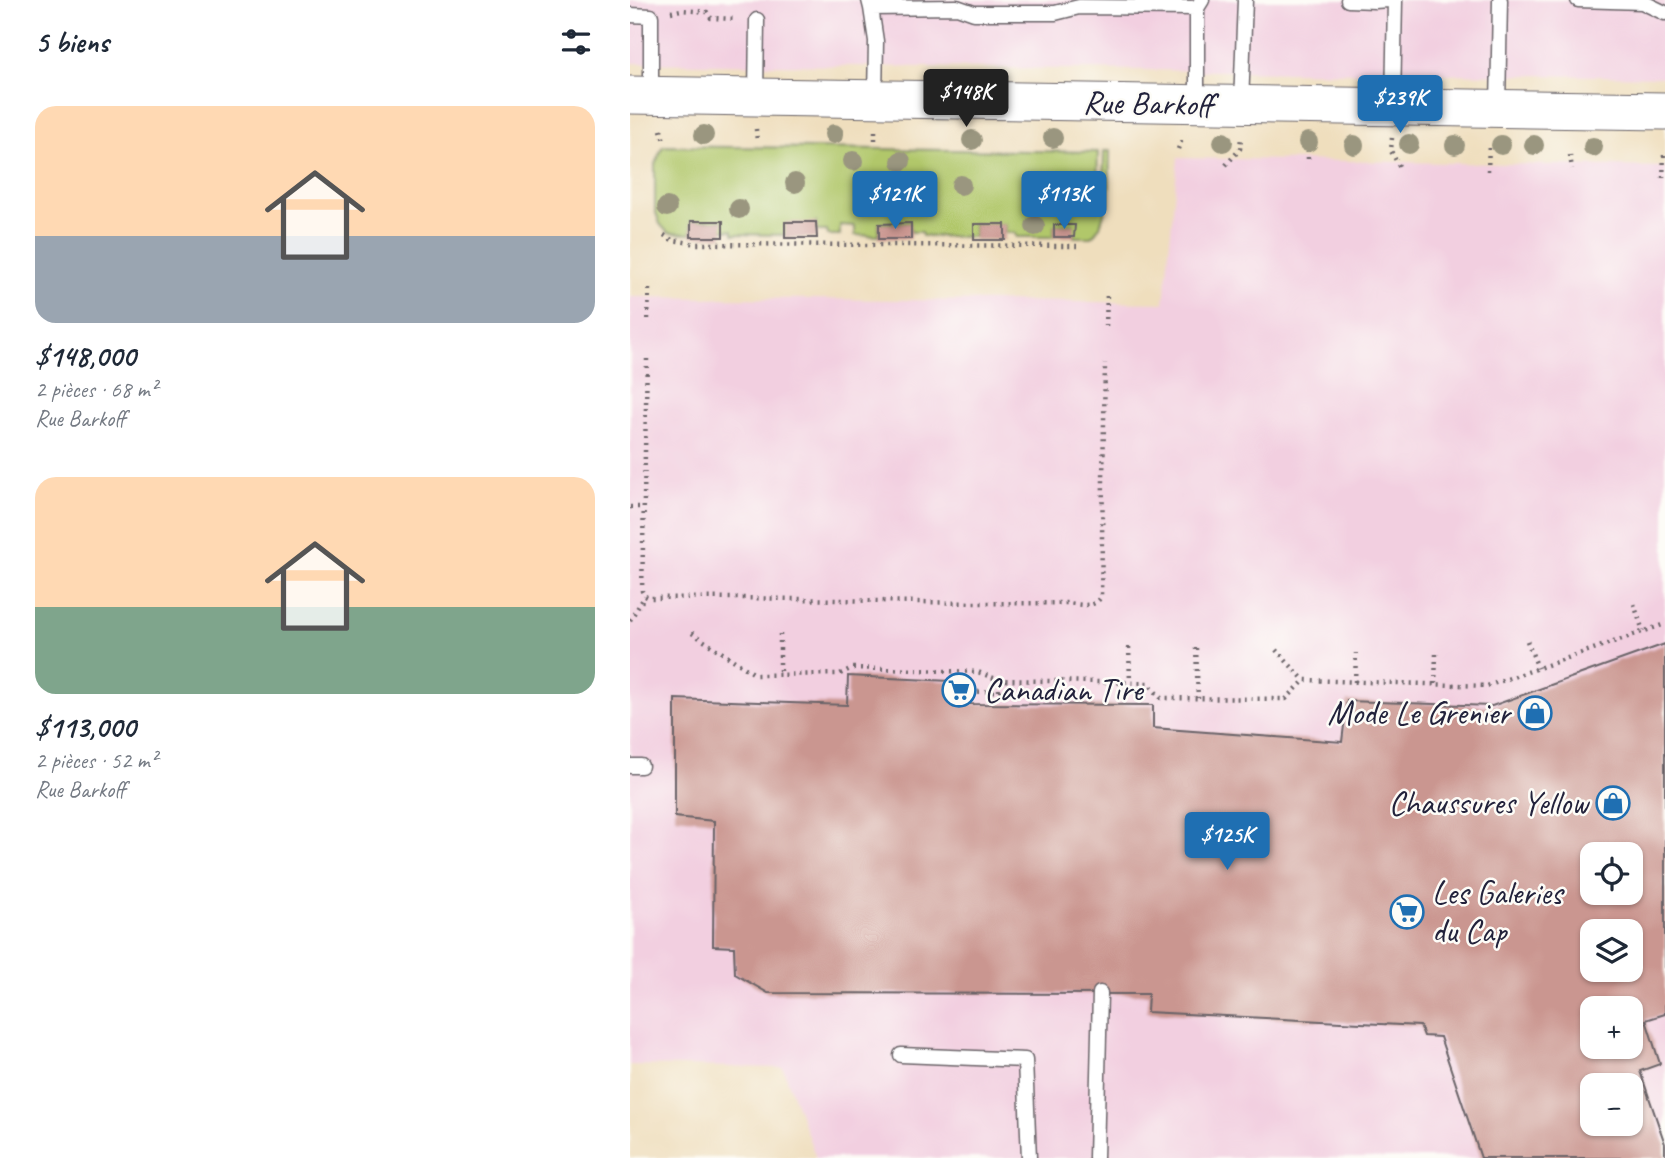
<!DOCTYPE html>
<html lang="fr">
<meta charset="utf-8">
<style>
:root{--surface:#fff;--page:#f2f2f3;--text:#1f2937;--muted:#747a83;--accent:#1f6fb2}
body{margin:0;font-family:Caveat,sans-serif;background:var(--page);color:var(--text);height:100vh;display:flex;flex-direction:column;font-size:26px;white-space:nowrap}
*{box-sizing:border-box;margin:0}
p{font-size:23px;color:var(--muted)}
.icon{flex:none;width:38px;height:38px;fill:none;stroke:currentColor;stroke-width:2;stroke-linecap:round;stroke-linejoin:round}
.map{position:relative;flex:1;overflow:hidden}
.panel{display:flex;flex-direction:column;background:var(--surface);width:630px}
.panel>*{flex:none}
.buttons{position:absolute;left:950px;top:842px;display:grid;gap:14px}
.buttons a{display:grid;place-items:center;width:63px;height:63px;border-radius:14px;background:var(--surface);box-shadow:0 2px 5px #0004;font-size:35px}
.price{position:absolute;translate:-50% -60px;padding:0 16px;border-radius:7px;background:var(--accent);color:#fff;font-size:23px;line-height:46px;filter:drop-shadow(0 2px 4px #0008)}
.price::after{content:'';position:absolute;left:50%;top:42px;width:21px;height:16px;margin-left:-10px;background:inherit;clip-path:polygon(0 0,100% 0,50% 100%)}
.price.selected{background:#222;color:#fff}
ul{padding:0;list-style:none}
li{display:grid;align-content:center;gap:14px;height:371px;padding:0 35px}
li span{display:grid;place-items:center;height:217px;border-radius:21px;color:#555}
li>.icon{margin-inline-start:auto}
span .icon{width:126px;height:126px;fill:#fffc;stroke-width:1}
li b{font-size:30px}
h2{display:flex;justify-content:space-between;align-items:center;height:84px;padding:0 35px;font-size:30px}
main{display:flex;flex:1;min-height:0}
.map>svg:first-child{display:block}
.built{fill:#f2cfe0;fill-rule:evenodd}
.green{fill:#b1c76b;stroke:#6a7453;stroke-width:2}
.building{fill:#ca9690;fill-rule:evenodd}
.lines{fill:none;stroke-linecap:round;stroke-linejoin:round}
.lane-casing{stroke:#6a6468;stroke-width:17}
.secondary-casing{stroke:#6a6468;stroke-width:39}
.path{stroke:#6a6468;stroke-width:4.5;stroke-dasharray:2 5;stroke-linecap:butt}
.lane{stroke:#fff;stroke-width:14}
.secondary{stroke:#fff;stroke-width:37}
.tree{fill:#9a967f}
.labels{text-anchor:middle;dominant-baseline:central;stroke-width:5;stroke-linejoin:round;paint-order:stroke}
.street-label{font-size:33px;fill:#22223b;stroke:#fdfcf7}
.poi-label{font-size:33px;fill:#22223b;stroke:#fdfcf7;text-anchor:start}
</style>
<main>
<section class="panel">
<h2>5 biens<svg class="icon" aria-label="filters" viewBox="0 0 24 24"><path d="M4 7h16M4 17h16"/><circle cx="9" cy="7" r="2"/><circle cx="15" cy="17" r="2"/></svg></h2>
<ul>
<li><span style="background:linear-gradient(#ffd9b3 60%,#9aa5b1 0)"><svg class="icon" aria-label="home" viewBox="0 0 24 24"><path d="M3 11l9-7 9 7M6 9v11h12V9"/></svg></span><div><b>$148,000</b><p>2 pièces · 68 m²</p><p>Rue Barkoff</p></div></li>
<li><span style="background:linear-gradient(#ffd9b3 60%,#7fa58c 0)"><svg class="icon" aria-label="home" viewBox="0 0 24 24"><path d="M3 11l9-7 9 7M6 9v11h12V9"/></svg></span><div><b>$113,000</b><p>2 pièces · 52 m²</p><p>Rue Barkoff</p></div></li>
</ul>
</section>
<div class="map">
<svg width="1035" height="1158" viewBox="0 0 1035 1158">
<rect width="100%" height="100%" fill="#fdfcf7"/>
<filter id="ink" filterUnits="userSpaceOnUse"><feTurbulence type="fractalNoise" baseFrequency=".0143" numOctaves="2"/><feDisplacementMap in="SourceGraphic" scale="14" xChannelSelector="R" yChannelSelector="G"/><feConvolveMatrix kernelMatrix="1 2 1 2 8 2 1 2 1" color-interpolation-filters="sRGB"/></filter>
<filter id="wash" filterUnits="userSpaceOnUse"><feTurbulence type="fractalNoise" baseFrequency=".00686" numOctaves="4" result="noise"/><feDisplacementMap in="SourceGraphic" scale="28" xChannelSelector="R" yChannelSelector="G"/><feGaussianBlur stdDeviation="1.57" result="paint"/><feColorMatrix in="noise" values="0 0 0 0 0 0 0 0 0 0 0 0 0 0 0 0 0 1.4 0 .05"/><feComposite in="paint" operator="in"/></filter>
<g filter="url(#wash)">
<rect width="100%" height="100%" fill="#efdebd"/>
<path class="built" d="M0,0h1035v77l-1035,-14z
M548,158l487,9v991h-849l-33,-90 -153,-3v-768l534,6zM962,854h39v38h-39zM962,931h39v39h-39zM962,1008h39v38h-39zM962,1085h39v39h-39z"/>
<path class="green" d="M33,146l435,6 -1,39 8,19 -5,16 -4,6 -5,5h-17v-12h-20v12h-38v-4h-10l-1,-9h-31v13l-52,-1 -1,-4h-10l-1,-9 -31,1v12l-24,-1v-9l-15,-1v10h-12l-1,-4h-11v-9l-31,13 -52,-1v-4h-11v-9h-31v13l-23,-1 -8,-9 -5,-14v-46z
M474,151h6l-1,55 -6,-15z"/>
<g id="blocks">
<path class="building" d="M61,221h32v16h-32z
M155,222h31l1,16h-32z
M281,223v16h-32v-15z
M344,224h31v16h-31z
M424,225h21l-1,12h-20z
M1035,644v370l-19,6 14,44 -20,7 25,73v14h-184l-41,-121 -16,-1 -4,-10 -273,-14 1,-18 -380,-1 -33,-19 -1,-27 -21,-1 1,-125 -39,-4v-118l172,6 1,-29 123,6 -1,22 183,1v23l189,14 5,-41 145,5zM962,854h39v38h-39zM962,931h39v39h-39zM962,1008h39v38h-39zM962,1085h39v39h-39z"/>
</g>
</g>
<g filter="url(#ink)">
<use href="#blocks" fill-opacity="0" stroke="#6a6468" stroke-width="2"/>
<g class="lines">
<defs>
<path id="lane" d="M239,0l2,8 86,-1 17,6h81l24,-6 118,1
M718,0l27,1 13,-1
M948,0l64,2 23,11
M241,8l5,33 -1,56
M0,15l21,1v78
M126,96l1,-76
M567,102v-94l5,-8
M611,104l4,-104
M763,105l2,-105
M868,107l2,-107
M0,766h11
M271,1055l124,5 4,98
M466,1158l4,-165"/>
<path id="secondary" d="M0,95l1035,16"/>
</defs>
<use href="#lane" class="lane-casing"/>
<use href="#secondary" class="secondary-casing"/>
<path class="path" d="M41,12l10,-2 26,2 4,6 25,1
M126,129l1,13
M31,130l3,11
M245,131v13
M762,138l-1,13 9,17
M548,149l5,-12
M678,150v14
M940,155l2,14
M596,165l14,-16 1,-12
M858,171l1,-28
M1033,178l1,-23
M34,235l8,5 25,4 380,2
M18,319l1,-30
M476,326l1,-33
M17,359l-5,232 3,5 4,2c139,-2 278,7 418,5 12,1 27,6 34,-6l4,-234
M0,507h14
M1004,604l9,27
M0,620l15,-24
M62,633l64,42 84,-1 12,-6 126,4 21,8 149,3 13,15 125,1 19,-19 182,6 178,-62
M150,634v41
M897,641l11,27
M499,647l1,35
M566,648l2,50
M646,650l28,30
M725,682l1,-29
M805,684l1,-30
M341,692l28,-1v-11"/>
<use href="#lane" class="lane"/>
<use href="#secondary" class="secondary"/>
</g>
<g class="tree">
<circle cx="204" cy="134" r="10"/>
<circle cx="74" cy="135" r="10"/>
<circle cx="423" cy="138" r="10"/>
<circle cx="342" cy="140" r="10"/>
<circle cx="593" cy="142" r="10"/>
<circle cx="678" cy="142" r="10"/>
<circle cx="779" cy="144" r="10"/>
<circle cx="724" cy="145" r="10"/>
<circle cx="825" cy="145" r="10"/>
<circle cx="871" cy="145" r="10"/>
<circle cx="904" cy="145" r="10"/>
<circle cx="963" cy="147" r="10"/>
<circle cx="223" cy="161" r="10"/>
<circle cx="271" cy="161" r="10"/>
<circle cx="165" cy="183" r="10"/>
<circle cx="331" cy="185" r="10"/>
<circle cx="37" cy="207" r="10"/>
<circle cx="109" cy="209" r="10"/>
<circle cx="405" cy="226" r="10"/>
</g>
</g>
<defs>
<symbol id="supermarket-ring" viewBox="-11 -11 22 22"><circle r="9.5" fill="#fdfcf7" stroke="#1f6fb2" stroke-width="1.5"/><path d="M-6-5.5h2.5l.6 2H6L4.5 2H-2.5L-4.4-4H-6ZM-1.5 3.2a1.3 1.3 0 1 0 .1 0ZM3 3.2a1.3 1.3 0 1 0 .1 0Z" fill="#1f6fb2"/></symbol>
<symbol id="shop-ring" viewBox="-11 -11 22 22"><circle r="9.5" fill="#fdfcf7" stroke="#1f6fb2" stroke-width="1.5"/><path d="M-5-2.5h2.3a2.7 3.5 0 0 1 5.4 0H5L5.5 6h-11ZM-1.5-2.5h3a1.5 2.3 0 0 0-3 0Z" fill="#1f6fb2"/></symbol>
</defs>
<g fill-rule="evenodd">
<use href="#supermarket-ring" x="310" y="671" width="38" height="38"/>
<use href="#shop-ring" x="886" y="694" width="38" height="38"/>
<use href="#shop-ring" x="964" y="784" width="38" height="38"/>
<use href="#supermarket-ring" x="758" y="893" width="38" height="38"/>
</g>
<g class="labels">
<g class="street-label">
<text transform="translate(518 103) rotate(1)">Rue Barkoff</text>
</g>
<g class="poi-label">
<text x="354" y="690">Canadian Tire</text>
<text x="880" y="713" text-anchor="end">Mode Le Grenier</text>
<text x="958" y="803" text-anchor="end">Chaussures Yellow</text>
<text x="802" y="893">Les Galeries<tspan x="802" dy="38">du Cap</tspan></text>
</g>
</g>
</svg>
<div class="buttons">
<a><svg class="icon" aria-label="locate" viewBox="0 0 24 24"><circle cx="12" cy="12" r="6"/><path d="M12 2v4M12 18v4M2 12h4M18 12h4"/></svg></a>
<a><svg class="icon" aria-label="layers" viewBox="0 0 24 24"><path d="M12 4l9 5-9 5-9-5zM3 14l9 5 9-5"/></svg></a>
<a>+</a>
<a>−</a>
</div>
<b class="price selected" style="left:336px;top:129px">$148K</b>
<b class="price" style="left:770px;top:135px">$239K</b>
<b class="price" style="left:265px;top:231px">$121K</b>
<b class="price" style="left:434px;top:231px">$113K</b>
<b class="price" style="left:597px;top:872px">$125K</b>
</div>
</main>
